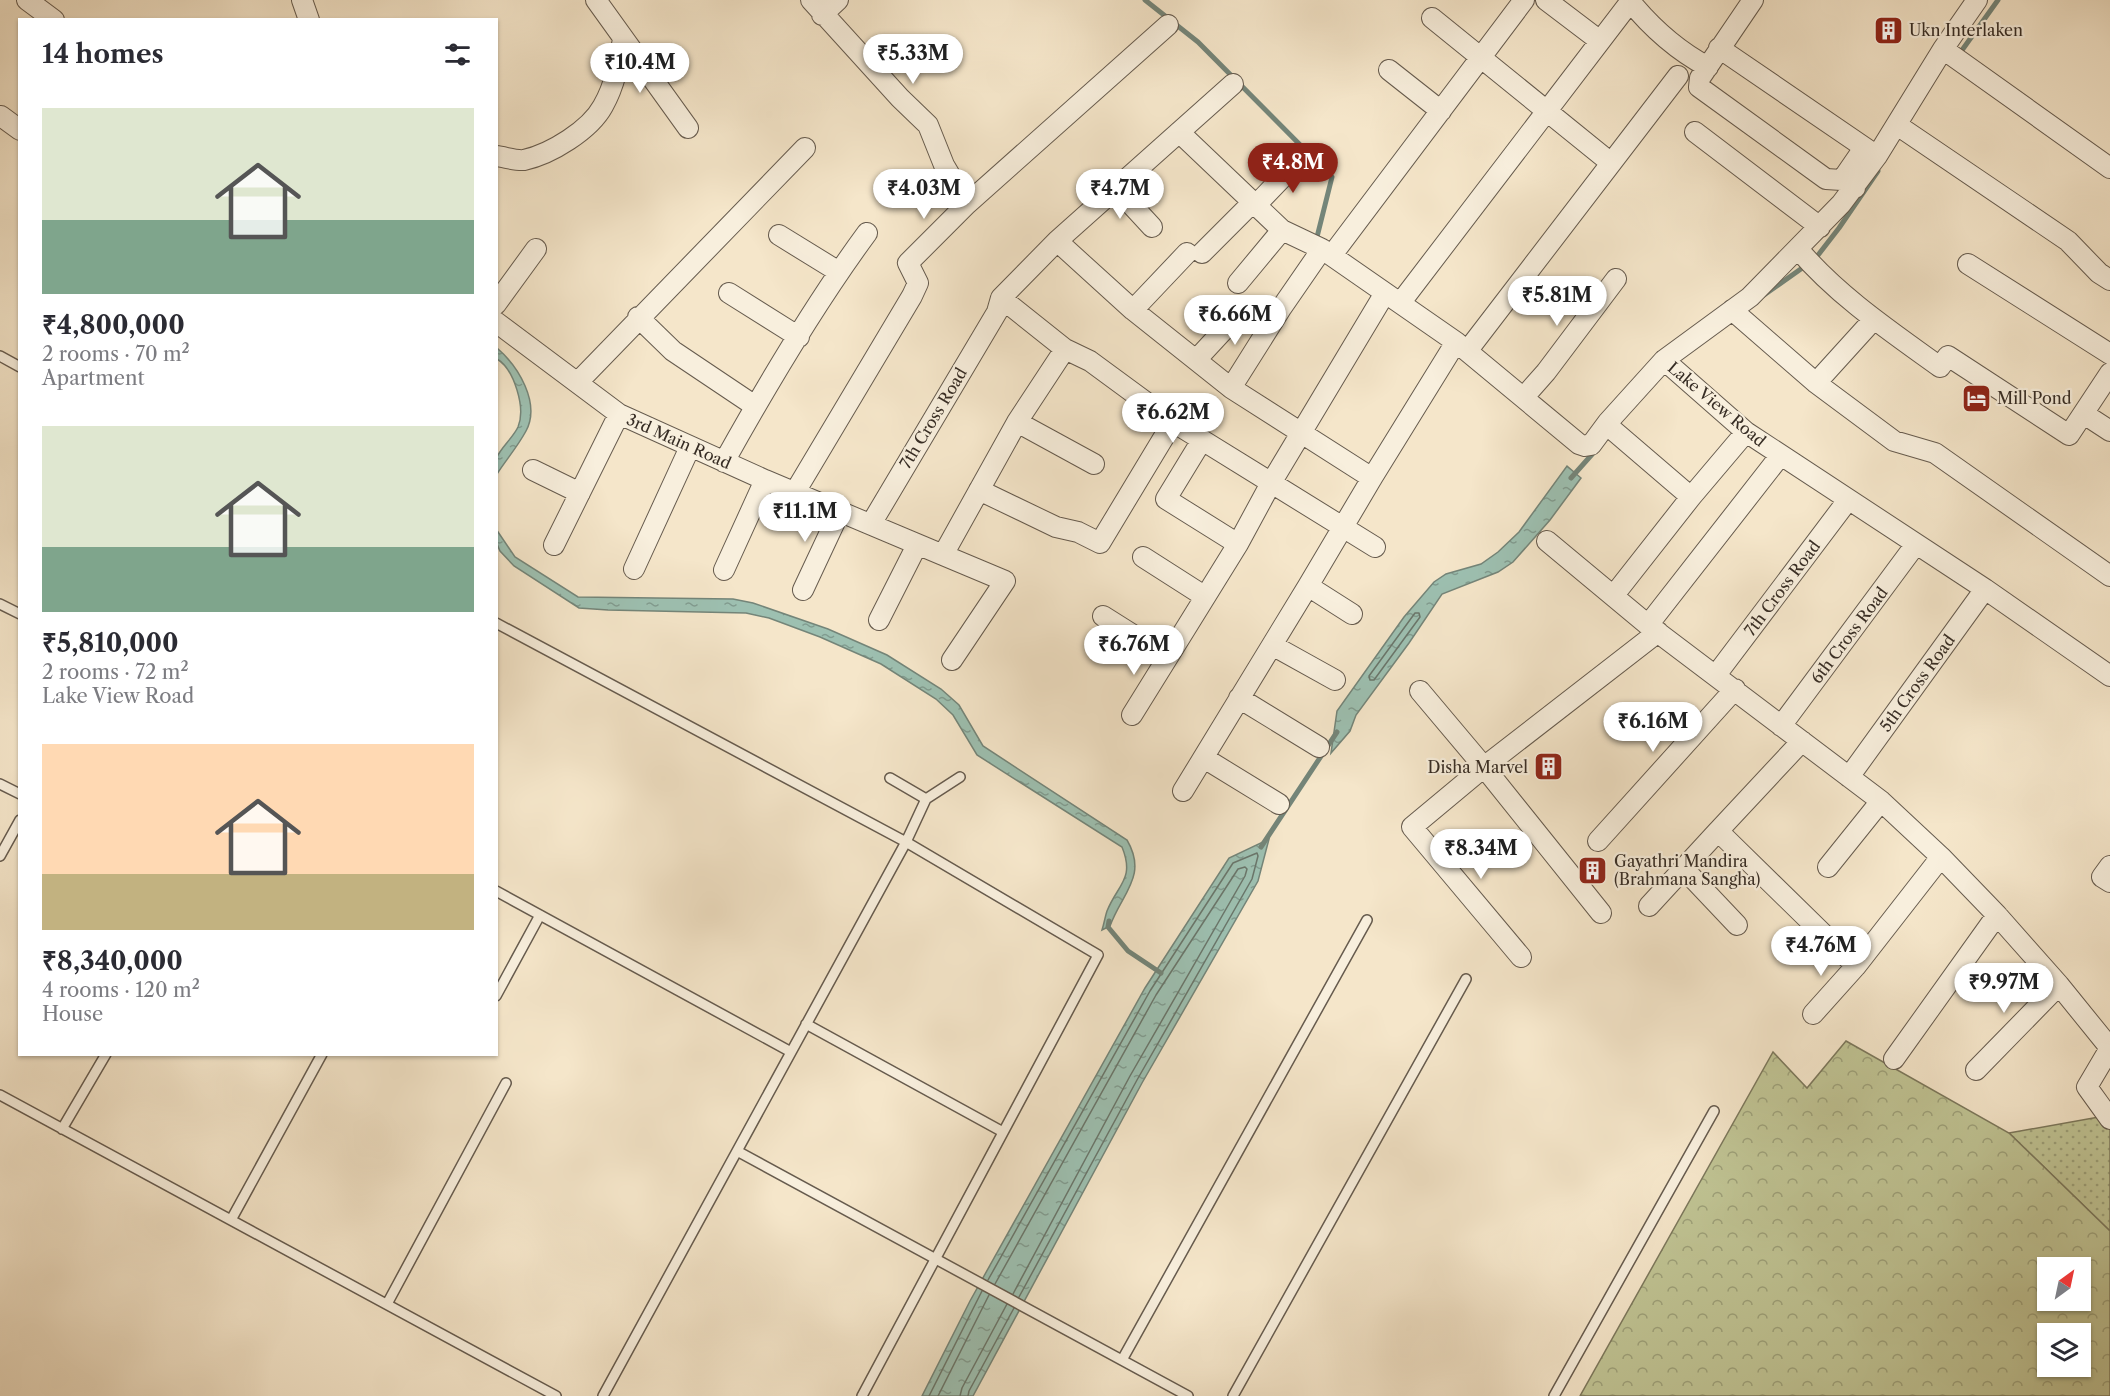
<!DOCTYPE html>
<meta charset="utf-8">
<style>
:root{--surface:#fff;--page:#f2f2f3;--text:#2b2b33;--muted:#7c7c81;--accent:#8f2418}
body{margin:0;font-family:"Libre Caslon Text",serif;background:var(--page);color:var(--text);height:100vh;display:flex;flex-direction:column;font-size:22px;white-space:nowrap}
*{box-sizing:border-box;margin:0}
p{font-size:20px;color:var(--muted)}
.icon{flex:none;width:33px;height:33px;fill:none;stroke:currentColor;stroke-width:2;stroke-linecap:round;stroke-linejoin:round}
.map{position:relative;flex:1;overflow:hidden}
.side{position:absolute;left:18px;top:18px;width:480px;height:1038px;display:flex;flex-direction:column;background:var(--surface);border-radius:0px;box-shadow:0 2px 4px #0004}
.side>*{flex:none}
.needle{width:39px;rotate:33deg}
.buttons{position:absolute;left:2037px;top:1257px;display:grid;gap:12px}
.buttons a{display:grid;place-items:center;width:54px;height:54px;border-radius:0px;background:var(--surface);box-shadow:0 2px 4px #0004;font-size:30px}
.price{position:absolute;translate:-50% -51px;padding:0 14px;border-radius:21px;background:#fff;color:#222;font-size:20px;line-height:39px;filter:drop-shadow(0 2px 3px #0008)}
.price::after{content:'';position:absolute;left:50%;top:36px;width:18px;height:14px;margin-left:-9px;background:inherit;clip-path:polygon(0 0,100% 0,50% 100%)}
.price.active{background:var(--accent);color:#fff}
ul{padding:0;list-style:none}
li{display:grid;align-content:center;gap:12px;height:318px;padding:0 24px}
li span{display:grid;place-items:center;height:186px;border-radius:0px;color:#555}
li>.icon{margin-inline-start:auto}
span .icon{width:108px;height:108px;fill:#fffc;stroke-width:1}
li b{font-size:26px}
h2{display:flex;justify-content:space-between;align-items:center;height:72px;padding:0 24px;font-size:26px}
.map>svg:first-child{display:block}
.grass{fill:url(#grass-dots);stroke:#7c785c;stroke-width:1.5}
.forest{fill:url(#forest-crowns);stroke:#7c785c;stroke-width:1.5;fill-rule:evenodd}
.water{fill:url(#water-ripples);stroke:#748579;stroke-width:1.5}
.lines{fill:none;stroke-linecap:round;stroke-linejoin:round}
.shore{stroke:#6a766b;stroke-width:1.5}
.stream{stroke:#748579;stroke-width:5}
.service-casing{stroke:#665b4e;stroke-width:12}
.minor-casing{stroke:#665b4e;stroke-width:22}
.service{stroke:#f8efdd;stroke-width:9}
.minor{stroke:#f8efdd;stroke-width:20}
.labels{text-anchor:middle;dominant-baseline:central;stroke-width:4.5;stroke-linejoin:round;paint-order:stroke}
.poi-label{font-size:16px;fill:#372d25;stroke:#f8efdd;text-anchor:start}
.street-label{font-size:16px;fill:#372d25;stroke:#f8efdd}
</style>
<div class="map">
<svg width="2110" height="1396" viewBox="0 0 2110 1396">
<defs>
<pattern id="grass-dots" width="8" height="8" patternUnits="userSpaceOnUse" patternTransform="scale(1.5)"><rect width="8" height="8" fill="#c0c494"/><path d="M2 2h.1M6 6h.1" fill="none" stroke="#9da079" stroke-width="1.8" stroke-linecap="round"/></pattern>
<pattern id="forest-crowns" width="20" height="18" patternUnits="userSpaceOnUse" patternTransform="scale(1.5)"><rect width="20" height="18" fill="#c0c494"/><path d="M2 6a3 3 0 1 1 6 0M12 15a3 3 0 1 1 6 0" fill="none" stroke="#9da079"/></pattern>
<pattern id="water-ripples" width="26" height="14" patternUnits="userSpaceOnUse" patternTransform="scale(1.5)"><rect width="26" height="14" fill="#9dc0b1"/><path d="M2 4q2-2 4 0t4 0M15 11q2-2 4 0t4 0" fill="none" stroke="#819c90"/></pattern>
</defs>
<rect width="100%" height="100%" fill="#f5e6ca"/>
<filter id="stains"><feTurbulence type="fractalNoise" baseFrequency=".00333" numOctaves="4"/><feColorMatrix values="0 0 0 0 .2 0 0 0 0 .09 0 0 0 0 .02 0 0 0 .5 -.17"/></filter>
<radialGradient id="worn" r=".72"><stop offset=".6" stop-color="#630" stop-opacity="0"/><stop offset="1" stop-color="#630" stop-opacity=".3"/></radialGradient>
<path class="grass" d="M2110,1115v116l-101,-98z"/>
<path class="forest" d="M1846,1041l163,92 101,98v165h-530l193,-344 34,36zM2048,1268h32v32h-32zM2048,1334h32v32h-32z"/>
<path class="water" d="M497,348c21,18 44,55 29,83 -8,15 -20,29 -29,43 0,-4 -2,-11 -1,-15 4,-11 17,-21 22,-32 8,-19 -4,-58 -21,-68z
M1567,466l14,12 -31,42 -37,42 -15,10 -56,22 -33,49 -53,72 -6,16 -19,22 6,-42 67,-94 30,-35 12,-8 35,-10 17,-12 21,-20z
M496,529l19,28 63,40 155,2 20,4 75,26 59,26 54,34 18,16 24,41 144,94c21,36 -5,53 -17,86l-8,4c2,-6 3,-13 5,-19 11,-27 28,-32 15,-64l-145,-92 -24,-40 -17,-16 -55,-35 -61,-27 -51,-19 -23,-5 -138,-3 -29,-2 -65,-42 -14,-15 -3,-7z
M1269,839l-11,42 -116,202 -169,313h-51l48,-95 175,-313 84,-130z"/>
<g class="lines">
<path class="shore" d="M1415,613h4l1,4 -46,63h-4l-1,-4z
M988,1280l162,-289 83,-128 24,-10 1,3 -6,23 -115,201 -118,217
M995,1284l161,-289 82,-126 7,-2 2,2 -2,7 -115,200 -117,218
M929,1396l53,-105
M938,1396l51,-101
M960,1396l2,-8 45,-84
M968,1396l1,-5 45,-83"/>
<path class="stream" d="M1145,0l53,42 134,135 -15,60
M1960,53l38,-53
M1764,295l51,-36 24,-31 39,-57
M1571,478l24,-27
M1261,847l76,-115
M1109,921l-1,6 20,24 33,22"/>
<defs>
<path id="service" d="M0,356l20,11
M0,604l20,10
M496,623l410,219 192,113 -236,441
M890,778l36,21
M0,784l20,10
M0,856l20,-36
M496,891l295,161
M496,996l44,-81
M806,1024l197,108
M0,1095l556,301
M62,1129l44,-75
M737,1151l451,245
M231,1220l91,-166
M387,1304l119,-221
M1122,1360l245,-440
M603,1396l303,-554 20,-43 34,-22
M1233,1396l233,-417
M1554,1396l160,-285"/>
<path id="minor" d="M27,0l27,20
M302,0l7,20
M596,0l92,128
M811,0l89,98 28,27 16,40 23,39
M1546,0l54,41
M1629,0c21,26 49,51 79,67
M1753,0l-53,78 -1,9 127,92 16,1 13,8
M1977,0l-34,49 -66,107 -36,48 -91,93 -86,63 82,72 239,157 125,87
M822,15l16,-15
M1432,18l179,145
M1719,48l158,108
M1943,49l167,119
M1389,70l52,41
M1,116l19,14
M1897,125l171,116 31,32 11,7
M1179,132l103,98 40,19 134,93 123,102 6,2 6,-1 17,-23 56,-62
M1695,132l125,95
M496,156c9,1 20,5 28,4 27,-6 66,-30 79,-54 12,-21 16,-44 20,-67
M1842,180l22,-32
M1116,188l36,39
M1255,206l49,-51
M779,235l60,37
M1057,241l76,69 98,78 141,90
M1798,249c40,47 92,82 142,118l8,-11 121,79 41,-62
M1202,253l50,-50
M1332,255l192,-255
M1968,264l142,90
M1238,283l44,-53
M729,293l70,44
M1001,298l64,51 25,12 83,61 202,125
M1401,302l226,-296
M496,304l40,-55
M1133,310l54,-57
M1732,310l84,73 78,58 41,12 175,123
M638,317l35,34 82,55
M496,322l123,92 146,66 178,75 74,-133 48,-73
M1468,350l210,-274
M1196,360l50,-54
M578,382l227,-234
M1816,383l58,-64
M1231,388l51,-81 40,-58
M1524,397l22,-25 70,-93
M2084,414l26,17
M1017,422l77,42
M1614,431l77,66 55,-65
M1202,440l-36,59 72,45
M724,462c44,-79 90,-157 143,-229
M533,470l47,23
M979,490l77,37 22,5 22,11 73,-121
M795,492l117,-196 6,-13 -10,-20 59,-59 201,-179
M871,524l126,-212 4,-14 56,-57 176,-157
M1547,541l101,84 233,176 60,56 56,58 62,70 51,63
M554,545l65,-131
M943,555l62,26 -53,79
M1143,557l61,39
M634,569l56,-122
M724,570l41,-90
M1308,586l44,28
M803,590l37,-79
M1614,595l77,-98
M1103,616l65,41 70,-113 33,-61 114,-190
M879,620l38,-75
M1648,625l132,-169
M1272,645l63,35
M1716,675l132,-175
M1420,691l64,76 117,146
M1239,698l80,49
M1132,715l36,-58
M1781,726l135,-182
M1802,741l-84,90 138,135 85,-109
M1204,758l75,46
M1849,777l136,-188
M1183,791l125,-205 64,-108 84,-136
M1598,841l137,-152
M2110,866l-8,11 8,5
M1828,867l53,-66
M1684,869l53,56
M1649,906l69,-75
M1521,957l-109,-130 72,-60 174,-135
M1813,1014l43,-48
M2110,1048l-23,39 23,32
M1894,1059l103,-144
M1976,1070l83,-85"/>
</defs>
<use href="#service" class="service-casing"/>
<use href="#minor" class="minor-casing"/>
<use href="#service" class="service"/>
<use href="#minor" class="minor"/>
</g>
<defs>
<symbol id="building-square" viewBox="-11 -11 22 22"><rect x="-9" y="-9" width="18" height="18" rx="4" fill="#8f2418" stroke="#f8efdd"/><path d="M-4-6H4V6H1V3H-1V6H-4ZM-2.5-4.3h1.7v1.8h-1.7ZM.8-4.3h1.7v1.8H.8ZM-2.5-1h1.7V.8h-1.7ZM.8-1h1.7V.8H.8Z" fill="#fff"/></symbol>
<symbol id="hotel-square" viewBox="-11 -11 22 22"><rect x="-9" y="-9" width="18" height="18" rx="4" fill="#8f2418" stroke="#f8efdd"/><path d="M-6-4.5h1.5V1H6V5H4.5V3h-9V5H-6ZM-4 0a1.8 1.8 0 1 1 3.6 0ZM.5 0V-2.5h3Q6-2.5 6 0Z" fill="#fff"/></symbol>
</defs>
<g fill-rule="evenodd">
<use href="#building-square" x="1872" y="14" width="33" height="33"/>
<use href="#hotel-square" x="1960" y="382" width="33" height="33"/>
<use href="#building-square" x="1532" y="750" width="33" height="33"/>
<use href="#building-square" x="1576" y="854" width="33" height="33"/>
</g>
<g class="labels">
<g class="poi-label">
<text x="1909" y="30">Ukn Interlaken</text>
<text x="1997" y="398">Mill Pond</text>
<text x="1528" y="767" text-anchor="end">Disha Marvel</text>
<text x="1614" y="861">Gayathri Mandira<tspan x="1614" dy="18">(Brahmana Sangha)</tspan></text>
</g>
<g class="street-label">
<text transform="translate(1717 404) rotate(40)">Lake View Road</text>
<text transform="translate(933 418) rotate(-59)">7th Cross Road</text>
<text transform="translate(679 441) rotate(24)">3rd Main Road</text>
<text transform="translate(1782 588) rotate(-53)">7th Cross Road</text>
<text transform="translate(1849 635) rotate(-53)">6th Cross Road</text>
<text transform="translate(1917 683) rotate(-54)">5th Cross Road</text>
</g>
</g>
<rect width="100%" height="100%" filter="url(#stains)"/>
<rect width="100%" height="100%" fill="url(#worn)"/>
</svg>
<div class="buttons">
<a><svg class="needle" viewBox="-14 -14 28 28"><path d="M0-13l5 13h-10z" fill="#e53935"/><path d="M0 13l5-13h-10z" fill="#7c7c81"/></svg></a>
<a><svg class="icon" aria-label="layers" viewBox="0 0 24 24"><path d="M12 4l9 5-9 5-9-5zM3 14l9 5 9-5"/></svg></a>
</div>
<b class="price" style="left:913px;top:85px">₹5.33M</b>
<b class="price" style="left:640px;top:94px">₹10.4M</b>
<b class="price active" style="left:1293px;top:194px">₹4.8M</b>
<b class="price" style="left:924px;top:220px">₹4.03M</b>
<b class="price" style="left:1120px;top:220px">₹4.7M</b>
<b class="price" style="left:1557px;top:327px">₹5.81M</b>
<b class="price" style="left:1235px;top:346px">₹6.66M</b>
<b class="price" style="left:1173px;top:444px">₹6.62M</b>
<b class="price" style="left:805px;top:543px">₹11.1M</b>
<b class="price" style="left:1134px;top:676px">₹6.76M</b>
<b class="price" style="left:1653px;top:753px">₹6.16M</b>
<b class="price" style="left:1481px;top:880px">₹8.34M</b>
<b class="price" style="left:1821px;top:977px">₹4.76M</b>
<b class="price" style="left:2004px;top:1014px">₹9.97M</b>
<section class="side">
<h2>14 homes<svg class="icon" aria-label="filters" viewBox="0 0 24 24"><path d="M4 7h16M4 17h16"/><circle cx="9" cy="7" r="2"/><circle cx="15" cy="17" r="2"/></svg></h2>
<ul>
<li><span style="background:linear-gradient(#dfe7d0 60%,#7fa58c 0)"><svg class="icon" aria-label="home" viewBox="0 0 24 24"><path d="M3 11l9-7 9 7M6 9v11h12V9"/></svg></span><div><b>₹4,800,000</b><p>2 rooms · 70 m²</p><p>Apartment</p></div></li>
<li><span style="background:linear-gradient(#dfe7d0 65%,#7fa58c 0)"><svg class="icon" aria-label="home" viewBox="0 0 24 24"><path d="M3 11l9-7 9 7M6 9v11h12V9"/></svg></span><div><b>₹5,810,000</b><p>2 rooms · 72 m²</p><p>Lake View Road</p></div></li>
<li><span style="background:linear-gradient(#ffd9b3 70%,#c2b280 0)"><svg class="icon" aria-label="home" viewBox="0 0 24 24"><path d="M3 11l9-7 9 7M6 9v11h12V9"/></svg></span><div><b>₹8,340,000</b><p>4 rooms · 120 m²</p><p>House</p></div></li>
</ul>
</section>
</div>
